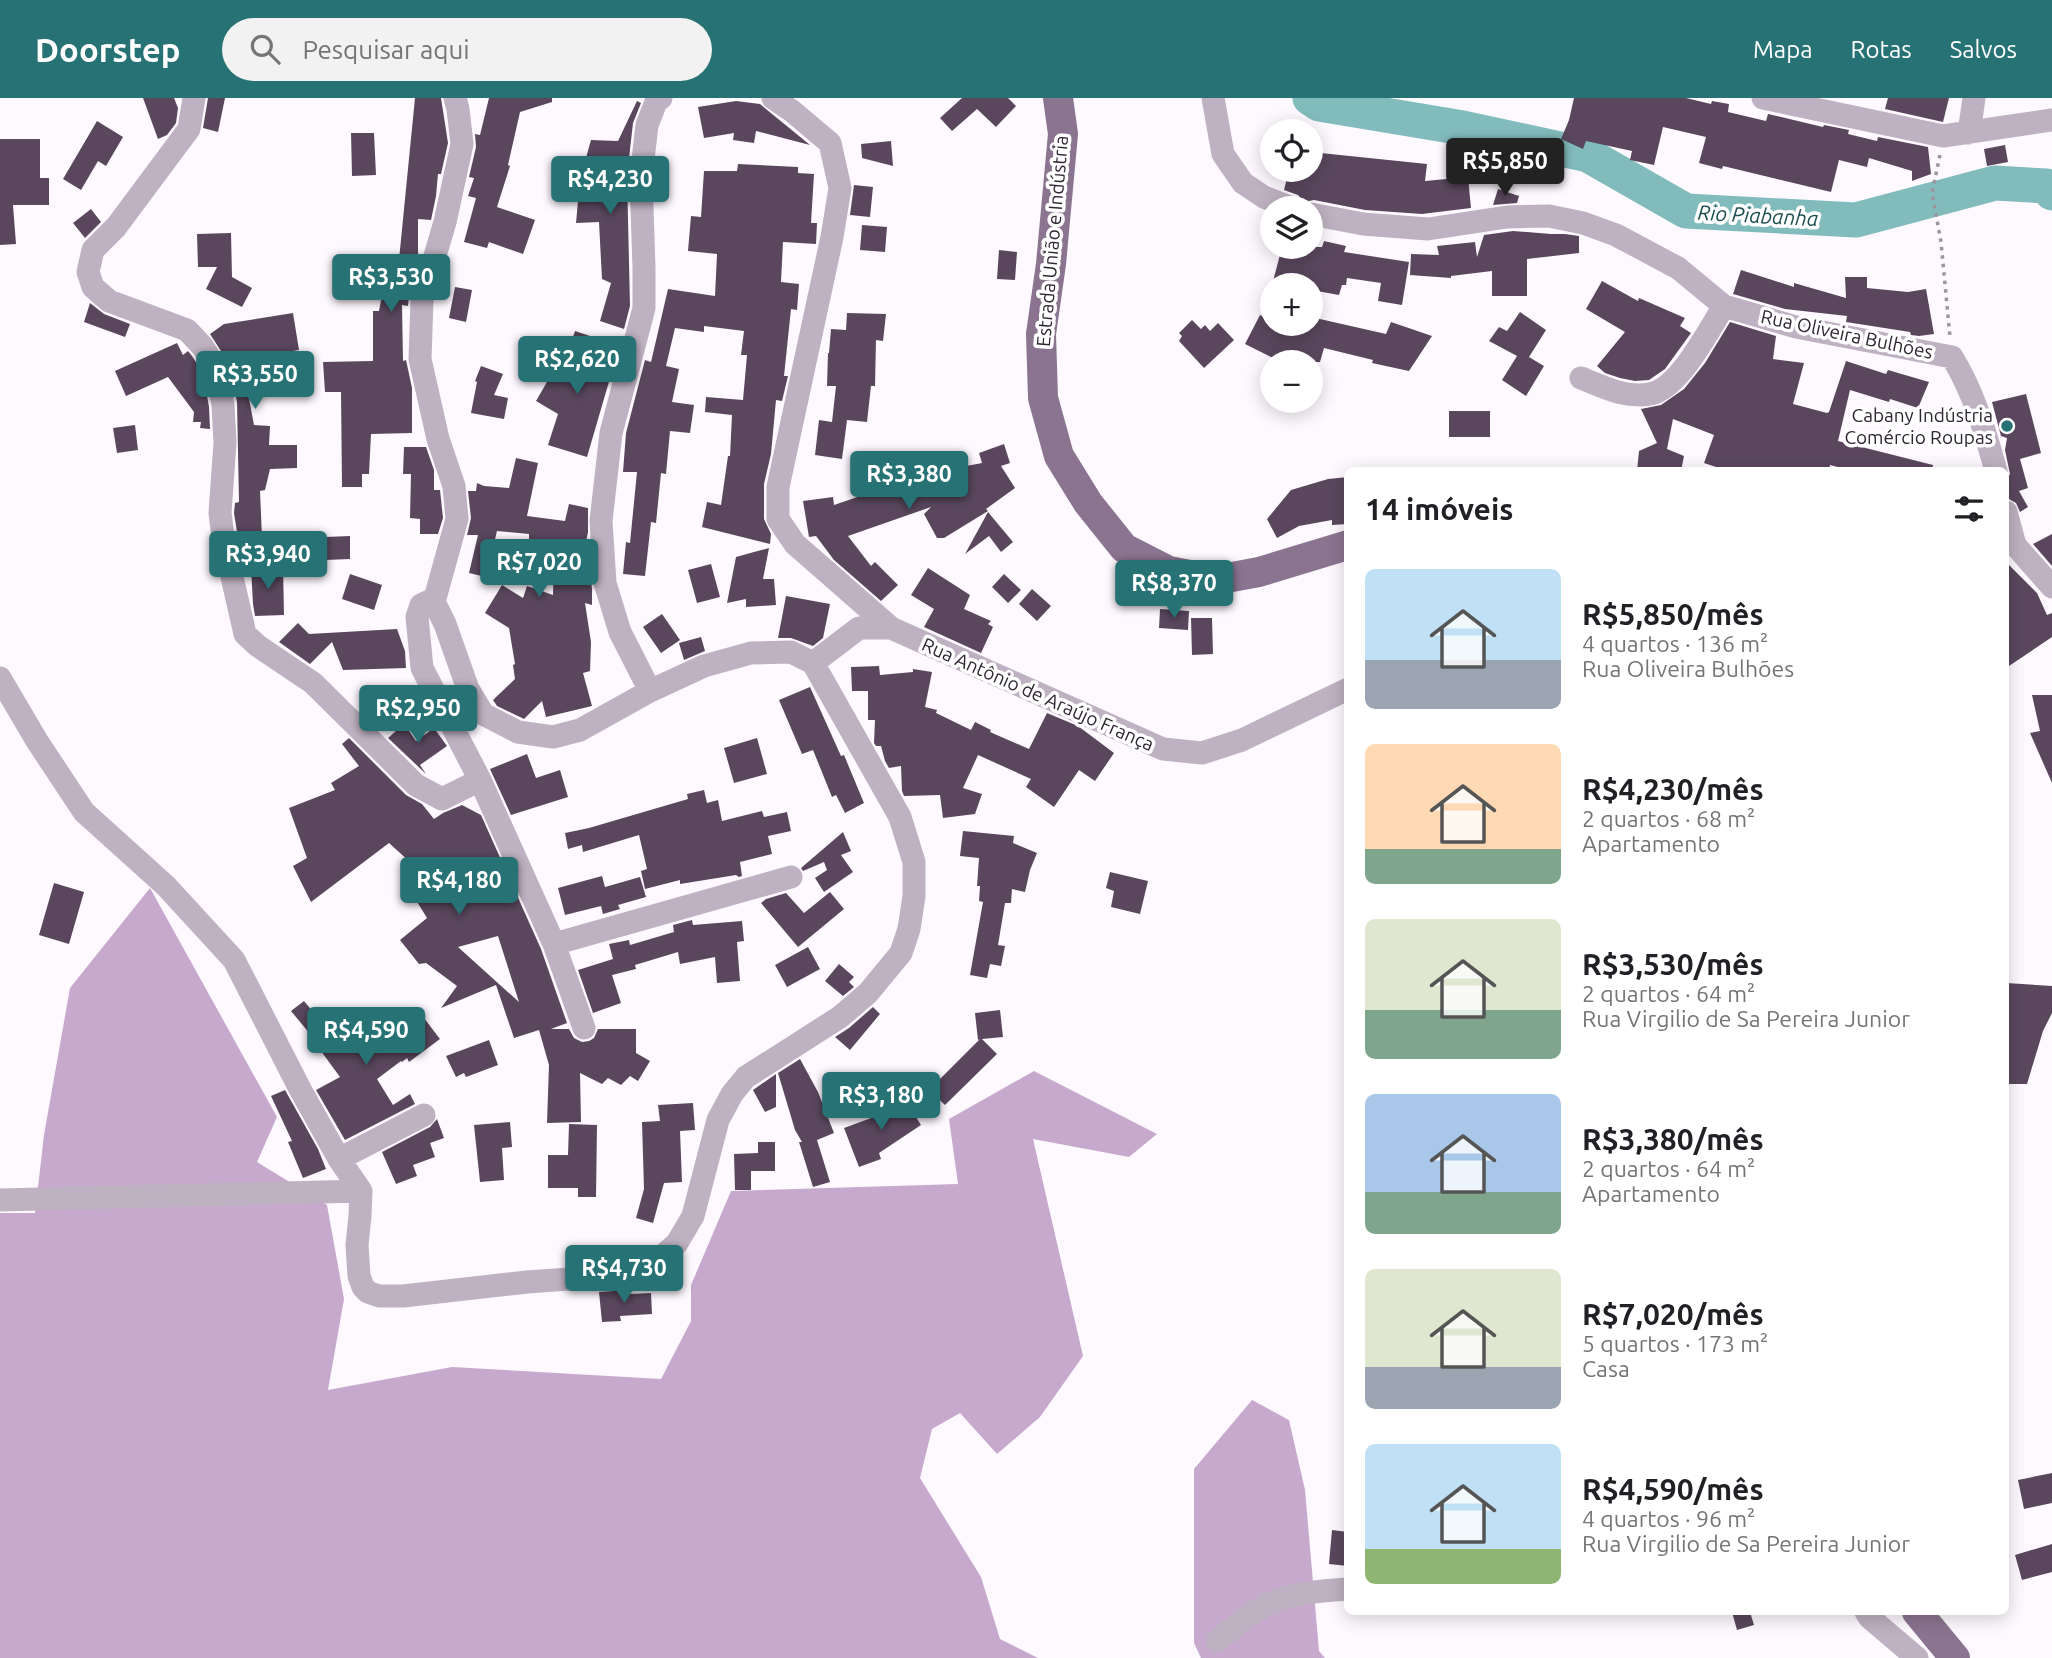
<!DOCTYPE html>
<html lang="pt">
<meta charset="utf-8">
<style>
:root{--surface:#fff;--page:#f2f2f2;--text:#202124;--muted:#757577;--accent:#277274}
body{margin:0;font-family:Ubuntu,sans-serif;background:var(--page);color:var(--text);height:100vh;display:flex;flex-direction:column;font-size:26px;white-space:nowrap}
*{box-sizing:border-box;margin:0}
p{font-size:23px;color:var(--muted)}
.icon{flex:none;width:38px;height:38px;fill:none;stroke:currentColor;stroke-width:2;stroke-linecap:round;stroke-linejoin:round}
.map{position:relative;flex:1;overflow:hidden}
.drawer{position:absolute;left:1344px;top:369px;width:665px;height:1148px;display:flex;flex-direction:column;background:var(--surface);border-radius:10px;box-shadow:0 4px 18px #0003}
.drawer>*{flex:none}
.buttons{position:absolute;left:1260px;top:21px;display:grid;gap:14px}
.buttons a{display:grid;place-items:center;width:63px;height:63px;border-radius:50%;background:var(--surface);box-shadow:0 4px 18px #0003;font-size:35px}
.price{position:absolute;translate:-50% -60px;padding:0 16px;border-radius:7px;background:var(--accent);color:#fff;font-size:23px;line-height:46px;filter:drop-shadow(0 2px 4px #0008)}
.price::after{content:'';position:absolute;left:50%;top:42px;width:21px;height:16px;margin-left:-10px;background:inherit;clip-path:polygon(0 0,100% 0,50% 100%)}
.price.selected{background:#222;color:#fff}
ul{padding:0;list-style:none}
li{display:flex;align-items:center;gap:21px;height:175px;padding:0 21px}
li span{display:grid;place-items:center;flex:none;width:196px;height:140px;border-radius:10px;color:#555}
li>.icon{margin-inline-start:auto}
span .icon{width:84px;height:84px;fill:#fffc;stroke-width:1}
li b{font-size:30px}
h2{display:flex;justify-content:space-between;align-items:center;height:84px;padding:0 21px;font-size:30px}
header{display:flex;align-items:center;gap:42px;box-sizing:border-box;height:98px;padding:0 35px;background:var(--accent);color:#fff}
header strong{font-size:33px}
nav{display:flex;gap:38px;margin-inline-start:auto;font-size:24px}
.search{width:490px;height:63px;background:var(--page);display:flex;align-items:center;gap:18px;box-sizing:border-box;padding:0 24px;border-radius:38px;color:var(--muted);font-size:26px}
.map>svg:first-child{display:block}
.forest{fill:#c6a9cd}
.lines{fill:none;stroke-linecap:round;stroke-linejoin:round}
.river{stroke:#82bbbc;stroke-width:35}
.building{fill:#5a475e;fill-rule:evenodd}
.path{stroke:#9b959d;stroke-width:3.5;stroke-dasharray:3.5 5;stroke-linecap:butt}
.minor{stroke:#beb1c1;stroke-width:23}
.major{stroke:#8b7490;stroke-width:30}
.poi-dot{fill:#277274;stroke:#fff;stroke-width:2.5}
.labels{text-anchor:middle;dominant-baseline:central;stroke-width:7;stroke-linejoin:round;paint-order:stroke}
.street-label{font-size:19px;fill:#2e2630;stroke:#fff}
.poi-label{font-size:19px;fill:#2e2630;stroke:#fff;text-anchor:end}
.water-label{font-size:21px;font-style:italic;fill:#1d4f51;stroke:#fff}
</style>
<header>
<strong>Doorstep</strong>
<div class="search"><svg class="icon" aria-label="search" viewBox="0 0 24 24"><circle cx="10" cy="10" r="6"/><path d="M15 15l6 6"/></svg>Pesquisar aqui</div>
<nav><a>Mapa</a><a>Rotas</a><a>Salvos</a></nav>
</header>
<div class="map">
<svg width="2052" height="1560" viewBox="0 0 2052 1560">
<rect width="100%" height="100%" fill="#fef9ff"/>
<path class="forest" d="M150,790l127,229 -20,45 70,43 17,94 -16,91 124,-23 209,12 30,-58v-36l40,-94 227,-7 -9,-65 85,-48 123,63 -28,23 -96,-18 50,217 -43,61 -43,37 -37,-41 -28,16 -12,49 61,99 19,62 38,19h-1038v-445h35l9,-78 26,-147z
M1252,1302l37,20 16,70 14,161 6,7h-124l-7,-15v-174z"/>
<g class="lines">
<path class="river" d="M1310,0l9,6 144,24 125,27 98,56 170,9 139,-37 51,3 6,7"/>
</g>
<path class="building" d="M143,0h31l4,10 -2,15 -9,12 -9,4z
M208,0h17l-7,34 -15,-4z
M415,0h26l7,45 -7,31h-3l-2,22 -5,24 -13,-1v46l-9,31 -1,10 -6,-1 1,56 3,-1 6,28v45l-41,1 -2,40h-7v13h-20l-1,-95h-16l-2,-30 50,-1v-50h6l6,-32 12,1z
M489,0h63v4l-32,10 -12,53 2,1 -13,41 38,13 -12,34 -34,-12 -2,6 -23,-6 12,-44 -8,-2 6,-18 -5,-1 7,-30 -1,-13 5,1z
M962,0h46l8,8 -20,21 -19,-18 -25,22 -12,-13z
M1574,0h112l25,6 1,-3 17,3 -1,8 38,9 2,-7 55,13 1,-2 25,5 -1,4 29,7 1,-4 50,10 3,27 -19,7v-10l-43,-13 -2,9 -28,-7 -8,32 -108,-26 -1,3 -23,-6 7,-26 -43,-10 -9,38 -24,-5 2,-9 -46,-10 -3,8 -22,-10 8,-19z
M1888,0h61l-6,24 -58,-13z
M637,3l4,2 -8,20 -6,53 3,130 -6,23 -24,-8 11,-38 -9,-4 -3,-57 -23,1 4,-44 11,-39 27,1z
M736,3l24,3 50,41 -54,-14 -2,12 -21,-3 1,-7 -30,5 -6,-31z
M97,23l26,16 -17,29 -8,-5 -17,29 -18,-11z
M351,35h23l2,42 -24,1z
M0,41h40v39h9v27h-36l3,39 -16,1z
M891,43l2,25 -31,-8 -1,-14z
M2005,47l3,17 -21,4 -3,-17z
M1311,54l116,12 -2,17 43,-4 3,31 -49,6 -57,-4 -51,-10 -10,2 -6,-7 -14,-5 5,-20h22z
M738,66l60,3v6l16,1 -3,49h6l-1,21 -33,-2 -2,40 18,2 -2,26 -6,-1 -7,67h4l-6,25 -6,-1 -5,54 -7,30v35l7,15 -1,10 -68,-17 5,-25 14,3 7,-49h2l2,-41 -27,-3 1,-15 37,3 4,-45h-6l3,-24 -40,-5v6l-29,-4 -9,38 13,3 -7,33 22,3 -4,28 -20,-2 -4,43 -5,-1 -5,50 -5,-1 -6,54 -22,-2 3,-32 4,1 7,-71h-14l3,-39 19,-73 6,2 17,-73 47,7 2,-42 -29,-3 3,-35 10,1 3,-46h33z
M854,87l19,2 -3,30 -20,-2z
M1498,91l21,7 -2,7 -24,2z
M91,111l10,13 -16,16 -12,-15z
M862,127l25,2 -2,25 -25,-2z
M1513,133l38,3h14l14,2v17l-52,6v37h-35v-25l-41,5v2l-41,-3 1,-21 28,1 -2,-9 38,-4 2,15 7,-22z
M231,135l1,44 20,11 -10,19 -36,-18 11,-22h-19l-1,-33z
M1324,143l22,5 -2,6 65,10 -7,43 -24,-4 3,-18 -34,-5 -1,7h-4l-3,10 -28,-5v-5h-39l10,-38h40z
M999,152l18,2 -2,28 -18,-1z
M1741,172l53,17v-4l52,15 -1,-21h22v11l41,4 18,-3 8,45 -15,2 -8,-1 -1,-3 -64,-10 1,-6 -62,-7 -52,-15z
M1602,183l36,20 1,-3 46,20 -5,8 11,7 -26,36 -16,11 -14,1 -15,-3 -15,-5 -8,-7 28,-34 -39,-23z
M455,189l17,3 -6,32 -17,-4z
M90,205l14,11 26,10 -5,13 -41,-15z
M1520,214l26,18 -17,27 15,9 -18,30 -24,-16 15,-24 -28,-15 10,-14 8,4z
M293,215l6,37 -50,8 8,27 -10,3 7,37 16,1 -1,19h28v23l-27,1 -5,21 -5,1 2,46 -24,1 -4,-25 1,-10 4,-1 -2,-100 -7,-37 -20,-31 14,-10z
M847,215l39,1 -3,27 -7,-1 -1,46h-4l-4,36 -20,-2 -5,39 -27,-4 4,-35 13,2 4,-36h-9l1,-33h1l2,-24 15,1z
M1260,217l12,6v3h5l20,10 4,-10h10v-7l75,17 5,-12 41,14 -23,35 -37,-8 1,-3 -49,-12 -4,14h-39l-36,-18z
M1192,222l9,9 4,-4 5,6 8,-8 16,17 -30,28 -25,-27 3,-5 -3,-3z
M1730,224l46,14 -3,23 31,4 -11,41 34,9 2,-1 17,-51 40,13 2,-4 41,12 -11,26 -28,-9 -1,3 -39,-12 -12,51 95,24 -1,6h-79l-23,-6 -1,6h-101l-24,-8 10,-28 -41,-16 -6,30 17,7 -3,15h-44l2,-20 18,-8 -16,-34 20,-4 23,-16 21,-26z
M575,233l21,7 -5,16 24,7 -28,96 -39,-12 10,-31 -22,-13 19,-33 6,4z
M177,245l6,12 5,-4 4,5 11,17 6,34 1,22 -10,-1 1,-6h-8l1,-10 -26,-35 -42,19 -11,-25z
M481,268l22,8 -9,21 14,3 -4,21 -33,-6 6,-31 -2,-1z
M2026,296l15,59 -21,6 8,29 -9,3 9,16 -8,5 -4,-9 -9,-5 -1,-4v-13l4,-7 -5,-24 2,-12 -6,-2 -9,-34z
M1449,313h41v26h-41z
M135,327l3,25 -21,3 -4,-25z
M1004,346l6,19 -9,3 14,22 -29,21 2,2 -44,27h-7l-13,-24 7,-7 -83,29 23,30 4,-4 23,23 -17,16 -47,-41 -18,-24 -7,1 -6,-36 30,-4 1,8 41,-14 1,3 15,-8 2,4 24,-14 -2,-6 28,-9 3,9 36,-7 -3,-10z
M404,349h22l8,23v20h6l3,28 -5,16h-18v-15l-10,-1 1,-44h-8z
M516,360l22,5 -11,53 38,5 4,-17 19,4v24l-8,40h10l2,17v16l-7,-2 6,39 -1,29 -7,2 9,33 -46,11 -4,-16 -18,18 -27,-13 -4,-6 22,-21 -2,-14 2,-1 -6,-36 -24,-15 17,-28 21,13 4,-12 26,9 1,-51 -25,-3v-7l-32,-3 -11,46 -17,-4 9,-38h-11l4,-17 -3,-27h8l1,-8 7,3 25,2z
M1348,379v47l-16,1v-5l-33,6 -22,12 -10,-19 24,-29 37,-11z
M988,414l25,30 -12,10 -12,-16 -24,18z
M2052,436v32l-19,-22z
M350,438v23l-49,2 -1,-23z
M769,450l-6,31h11l2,26 -30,2v-8l-19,4 9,-46z
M2006,464l31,31 10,22 5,-2v24l-46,31z
M711,466l9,33 -23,6 -9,-33z
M283,469l1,48 -29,1 -2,-12 -2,-36z
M928,470l42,27 -6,14 27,12 -3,3 5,3 -12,26 -57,-26 10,-18 -23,-14z
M350,476l32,11 -8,25 -32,-11z
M1004,476l17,16 -13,13 -16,-16z
M1032,491l19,17 -14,15 -18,-17z
M786,498l44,8 -7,34 -10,8 -22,-8h-13z
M1160,511l29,2 -1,19 -29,-2z
M662,516l18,26 -19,13 -18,-26z
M1191,520h21l1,36 -21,1z
M298,525l11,11 88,-5 8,22 1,17 -63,2 -11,-28 -22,22 -31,-22z
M701,539l4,14 -21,9 -5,-17z
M879,568l1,9 33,-3v-3l19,3 -7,35 12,3 -1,3 35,17 4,-8 16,8 -1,2 39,17 18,-36 31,13 36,27 -19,28 -16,-11 -25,37 -28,-20 5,-8 -53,-24 -15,33 19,6 -7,20 -32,4 -3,-23 -36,1 -2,-5 -1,-25 -12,2 -4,-7 -4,-15h-5l-2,-3 1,-23h-7v-29h-16l-1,-24z
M810,589l31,69 3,-1 20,48 -19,10 -9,-18 -4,2 -19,-47 -11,4 -23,-54z
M2032,597h20v88l-22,-50 10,-2z
M404,626l12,17 18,-13 13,18 -27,19 6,9 -38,-36z
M349,640l57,57 16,9 12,15 9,-6 19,-8 19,10 60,134 26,74 -16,6h18l5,9 8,4 7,-1 5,-3 4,-9h38v24l14,8 -12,20 -8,-5 -9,9 -13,-7 -6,6 -22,-11 1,49 -34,1 2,-58 -10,-35 -25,8 -18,-53 -55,23 16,-22 -31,-23 -7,1 -19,-24 27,-22 -25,-41 19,-5 -32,-29 -78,59 -18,-36 14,-8 -18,-50 46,-18 -4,-7 28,-17 -17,-22zM498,838l21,66 -61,-55z
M757,640l10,36 -33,9 -10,-35z
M527,656l9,24 24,-8 8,27 -57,18 -21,-46z
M704,692l3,13 11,-3 4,21 40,-10 2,6 23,-5 4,19 -23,5 4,18 -32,8 2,14 -3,1 -3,-2 -56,9v-4l-35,9 -4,-18 6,-2 -8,-34 -56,17 -1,-7 -14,4 -3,-16 24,-5 99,-29 -1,-5z
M963,733l51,5 -1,7 24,10 -7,17 -5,22 -13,-3 -1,14h-6l-7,42 7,1 -4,20 -11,-2 -3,14 -17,-3 13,-73 -4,-1 1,-15h-3l2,-28 -19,-2z
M843,734l8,19 -10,4 12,17 -29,20 -9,-14 12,-8 -3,-8 -21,9 -2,-3z
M1110,774l38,9 -8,33 -29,-7 3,-16 -8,-3z
M602,778l3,11 35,-10 6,20 -28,8 2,4 -17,5 -2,-8 -36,9 -7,-27z
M54,785l30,9 -15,52 -30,-9z
M830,794l14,17 -46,38 -37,-44 5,-4 20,-6 18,20z
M692,822l1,5 49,-4 2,20 -7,1 3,39 -23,2 -2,-26 -35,7 -2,-12 -43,13 1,4 -24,6 9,28 -28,10 -15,-43 35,-11 -4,-15 20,-4 1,5 44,-13 -1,-7z
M808,849l12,22 -33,18 -12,-22z
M839,866l15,13 -5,5 5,5 -11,9 -18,-15z
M2006,885l46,3v27l-9,18 -16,53h-21z
M304,903l41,49 36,-35 12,12 24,-18 23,30 -31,23 -2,-4 -5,4 -1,-1 -24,18 16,26 17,-11 5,10 -70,36 -29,-50 24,-13 -22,-30 2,-1 -29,-35z
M873,909l7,7 -30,36 -15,-13 14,-9z
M1000,912l3,27 -21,2 15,15 -52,51 -16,-15 51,-51 -2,1 -3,-27z
M489,942l9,25 -32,12 -2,-4 -8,4 -10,-21z
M800,961l18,33 16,41 -17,7 13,42 -17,5 -14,-45h3l-7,-12 -17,-57z
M776,976v33l-11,5 -12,-22z
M285,992l33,59 8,20 -23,9 -15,-36 4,-1 -21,-45z
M904,1000l17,27 -42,28 2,6 -22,8 -15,-39 30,-11z
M693,1005l2,27 -15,1 2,51 -18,1 -11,40 -17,-5 8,-29 -2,-67 18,-1 -2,-16z
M437,1021l7,19 -14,5 5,14 -22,8 4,11 -21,8 -14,-32 48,-25z
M510,1024l2,25 -10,1 2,32 -24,2 -6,-57z
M569,1026l28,1 -1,72h-18v-9h-30v-33h20z
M758,1044h17v29h-24v19h-16l-1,-36 24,-1z
M630,1192v4l21,-1 1,21 -32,2 1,5 -19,1 -3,-30z
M2052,1375v30l-28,6 -6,-29z
M1332,1432l16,2v34l-19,-2z
M2052,1446v28l-30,8 -7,-25z
M1732,1514h18l4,13 -17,5z"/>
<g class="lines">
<path class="path" d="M1940,57l-8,38 9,49 9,95"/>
<path class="minor" d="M194,0l-5,31 -73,98 -23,23 -5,22 5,15 16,14 78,29 16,17 13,21 7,37 2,38 -5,70 3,24 22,97 13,12 55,37 103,102 26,14 38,-19
M773,0l19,13 38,32 10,45 -8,49 -54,250v32l17,25 96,84
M1213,0l10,56 20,29 21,14 28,11
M1763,0l180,38 109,-16
M1969,35l5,-35
M1311,116l52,10 65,5 79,-12 42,-1 34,7 33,12 62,33 46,38 72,21 156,30c22,36 33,74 44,114
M1581,280c13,5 27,12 41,15 9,2 23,3 32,0 28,-10 54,-62 70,-87
M2006,414l9,33 37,42
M434,504h-7l-6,3 -4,12 5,51 58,112 74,164 30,84
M813,565l46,-35h32l272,121 39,4 40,-13 106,-51
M0,580l37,63 47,71 82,74 68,74 66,129 39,70 22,32 -1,25 -3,29 2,31 4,11 5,5 11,4h24l124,-14 98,-7 18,-6 16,-10 18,-16 16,-27 25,-96 14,-26 14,-17 94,-60 28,-24 33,-40 8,-24 5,-33v-34l-14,-45 -87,-154 -22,-11 -40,1 -47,13 -54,25 -70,39 -27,7 -35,-5 -35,-18 -15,-25 -23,-65 -11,-22 23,-83 -3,-33 -16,-47 -18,-80 2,-59 23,-78 17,-78 -4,-35 -3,-11
M650,593l-30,-59 -15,-49 -4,-62 10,-88 33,-125v-40l-3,-91 6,-52 9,-23 5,-4
M554,846l237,-67
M339,1061l85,-44
M0,1102l361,-9
M1866,1514l4,6 47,40
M1217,1543c15,-12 31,-27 49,-36 25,-12 54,-14 82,-16"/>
<path class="major" d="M1058,0l5,36 -12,130 -10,70 2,64 16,58 29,47 36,45 45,23 47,9 43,-8 89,-27
M1917,1514l38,46"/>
</g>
<circle class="poi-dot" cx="2007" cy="328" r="7"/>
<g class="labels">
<g class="street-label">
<text transform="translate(1052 143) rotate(-85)">Estrada União e Indústria</text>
<text transform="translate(1847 236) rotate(12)">Rua Oliveira Bulhões</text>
<text transform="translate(1038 596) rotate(24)">Rua Antônio de Araújo França</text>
</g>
<g class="poi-label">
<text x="1993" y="317">Cabany Indústria<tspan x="1993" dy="22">Comércio Roupas</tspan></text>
</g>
<g class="water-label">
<text transform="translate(1758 117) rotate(3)">Rio Piabanha</text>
</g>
</g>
</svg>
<div class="buttons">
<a><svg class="icon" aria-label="locate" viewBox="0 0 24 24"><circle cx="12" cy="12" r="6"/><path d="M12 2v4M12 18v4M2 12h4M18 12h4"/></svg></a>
<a><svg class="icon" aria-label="layers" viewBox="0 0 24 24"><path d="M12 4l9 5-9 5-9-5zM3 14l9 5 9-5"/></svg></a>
<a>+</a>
<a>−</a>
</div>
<b class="price selected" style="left:1505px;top:100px">R$5,850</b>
<b class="price" style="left:610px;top:118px">R$4,230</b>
<b class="price" style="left:391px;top:216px">R$3,530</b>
<b class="price" style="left:577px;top:298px">R$2,620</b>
<b class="price" style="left:255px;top:313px">R$3,550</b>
<b class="price" style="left:909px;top:413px">R$3,380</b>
<b class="price" style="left:268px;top:493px">R$3,940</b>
<b class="price" style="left:539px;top:501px">R$7,020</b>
<b class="price" style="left:1174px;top:522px">R$8,370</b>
<b class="price" style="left:418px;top:647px">R$2,950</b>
<b class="price" style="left:459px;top:819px">R$4,180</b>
<b class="price" style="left:366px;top:969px">R$4,590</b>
<b class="price" style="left:881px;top:1034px">R$3,180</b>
<b class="price" style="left:624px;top:1207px">R$4,730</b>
<section class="drawer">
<h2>14 imóveis<svg class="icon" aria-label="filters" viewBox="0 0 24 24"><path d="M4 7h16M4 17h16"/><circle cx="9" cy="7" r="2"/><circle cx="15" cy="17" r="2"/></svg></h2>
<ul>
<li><span style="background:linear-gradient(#bfe0f5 65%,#9aa5b1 0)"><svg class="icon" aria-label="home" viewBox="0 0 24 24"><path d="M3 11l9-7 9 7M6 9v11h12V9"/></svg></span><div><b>R$5,850/mês</b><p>4 quartos · 136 m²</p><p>Rua Oliveira Bulhões</p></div></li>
<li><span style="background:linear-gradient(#ffd9b3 75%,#7fa58c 0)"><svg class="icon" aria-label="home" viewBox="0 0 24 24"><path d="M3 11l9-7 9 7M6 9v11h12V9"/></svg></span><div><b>R$4,230/mês</b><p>2 quartos · 68 m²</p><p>Apartamento</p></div></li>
<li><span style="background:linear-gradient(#dfe7d0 65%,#7fa58c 0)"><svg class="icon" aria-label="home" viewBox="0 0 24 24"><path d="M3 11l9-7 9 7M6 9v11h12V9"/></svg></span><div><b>R$3,530/mês</b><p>2 quartos · 64 m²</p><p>Rua Virgilio de Sa Pereira Junior</p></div></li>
<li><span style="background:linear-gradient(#a9c7e8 70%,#7fa58c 0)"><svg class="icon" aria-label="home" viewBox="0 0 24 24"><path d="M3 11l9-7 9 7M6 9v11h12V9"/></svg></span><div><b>R$3,380/mês</b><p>2 quartos · 64 m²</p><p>Apartamento</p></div></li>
<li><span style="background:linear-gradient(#dfe7d0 70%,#9aa5b1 0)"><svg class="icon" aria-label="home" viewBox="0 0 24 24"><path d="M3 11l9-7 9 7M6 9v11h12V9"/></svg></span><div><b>R$7,020/mês</b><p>5 quartos · 173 m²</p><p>Casa</p></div></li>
<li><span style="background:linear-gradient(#bfe0f5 75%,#8fb573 0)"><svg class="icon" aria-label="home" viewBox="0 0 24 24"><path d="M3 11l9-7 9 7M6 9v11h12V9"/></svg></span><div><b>R$4,590/mês</b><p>4 quartos · 96 m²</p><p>Rua Virgilio de Sa Pereira Junior</p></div></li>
</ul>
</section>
</div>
